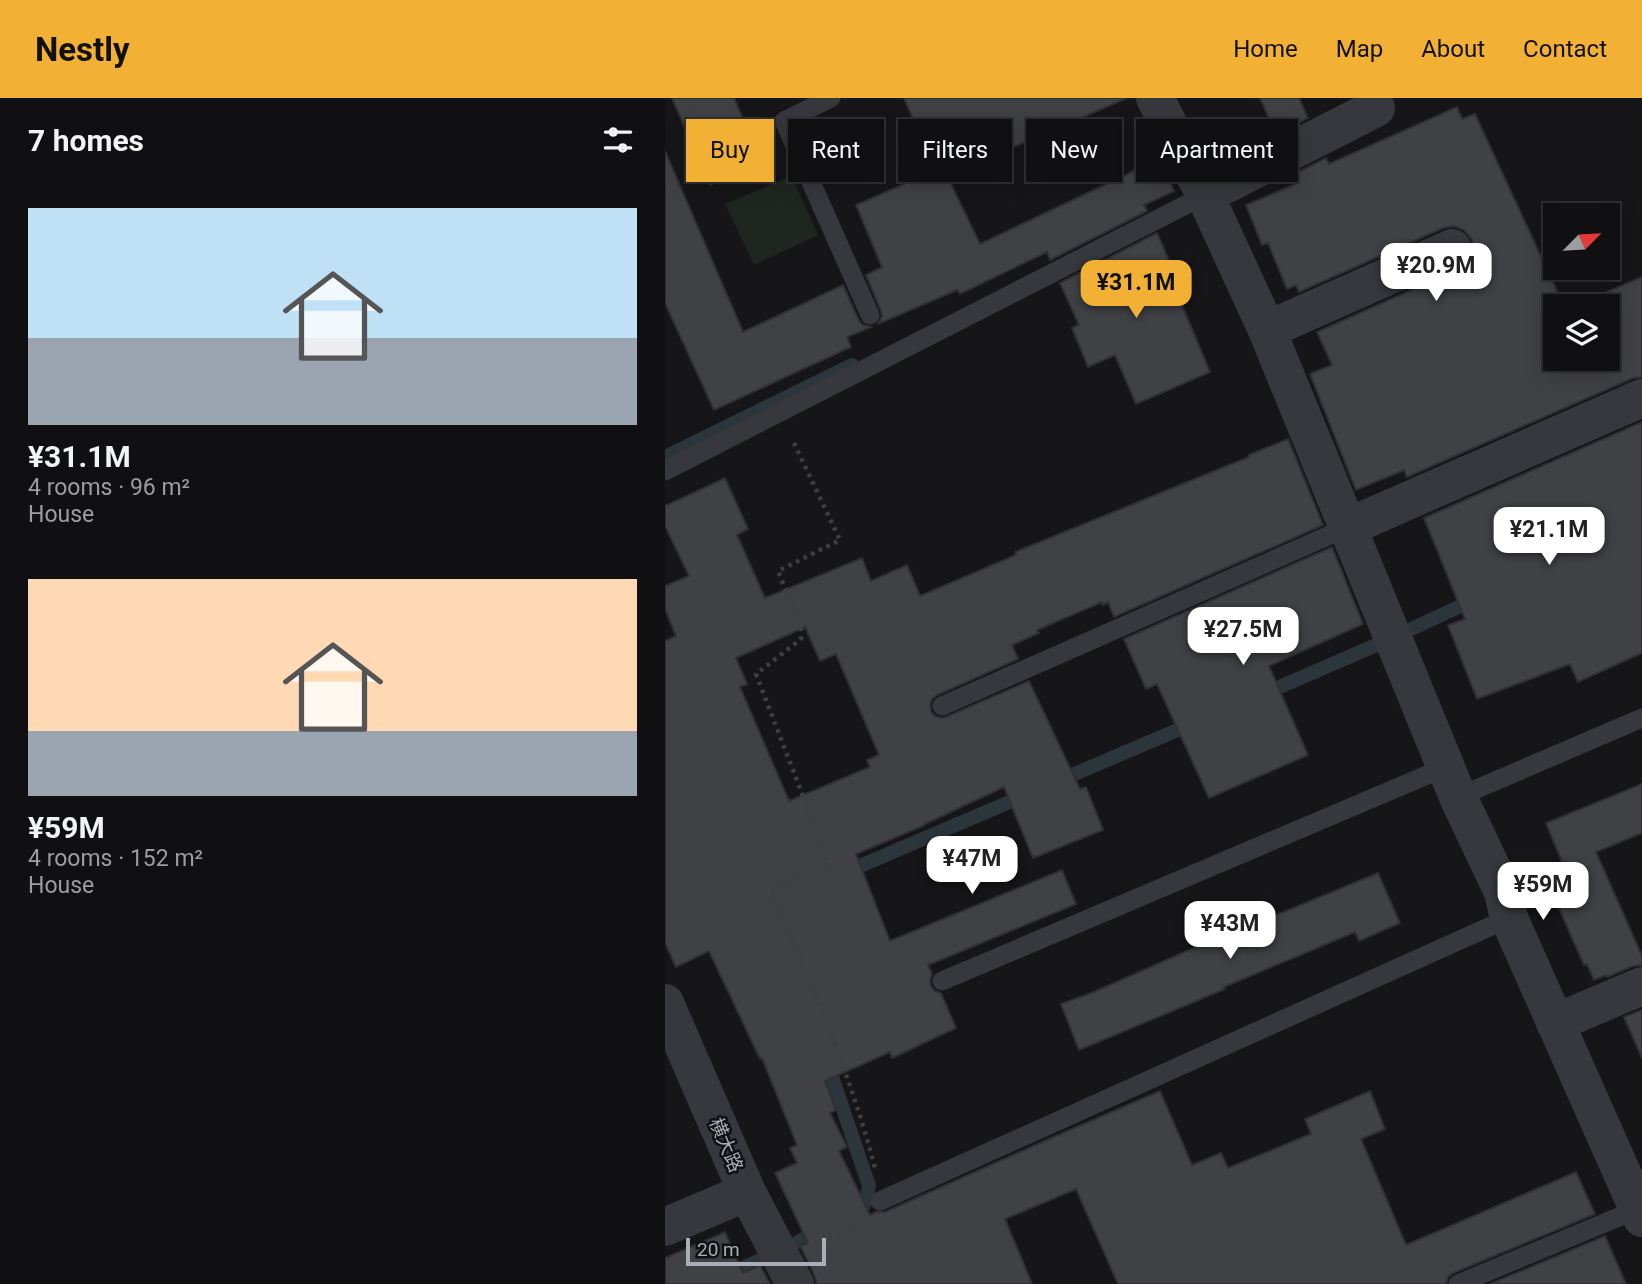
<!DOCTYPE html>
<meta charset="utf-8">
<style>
:root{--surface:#101012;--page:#1e1e20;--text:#f1f3f6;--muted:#9c9d9f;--line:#303032;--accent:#f2b134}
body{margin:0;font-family:Roboto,"Noto Sans JP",sans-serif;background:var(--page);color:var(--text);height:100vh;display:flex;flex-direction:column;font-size:26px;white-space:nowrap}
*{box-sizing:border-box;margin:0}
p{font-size:23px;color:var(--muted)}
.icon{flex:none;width:38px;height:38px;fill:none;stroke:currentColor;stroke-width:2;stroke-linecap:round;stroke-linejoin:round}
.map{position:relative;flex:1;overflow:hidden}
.sheet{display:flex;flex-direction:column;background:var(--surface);width:665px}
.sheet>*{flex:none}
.top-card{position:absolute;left:21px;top:21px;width:665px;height:63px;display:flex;gap:14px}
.needle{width:46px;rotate:66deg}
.tools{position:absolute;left:878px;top:105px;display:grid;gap:14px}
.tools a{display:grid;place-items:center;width:77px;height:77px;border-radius:0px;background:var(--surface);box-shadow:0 4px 18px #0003,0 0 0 2px var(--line);font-size:35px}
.scale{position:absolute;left:21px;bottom:18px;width:140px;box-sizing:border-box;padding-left:7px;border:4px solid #a8adb8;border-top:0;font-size:19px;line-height:24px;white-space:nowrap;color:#a8adb8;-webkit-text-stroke:5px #111113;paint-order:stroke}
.price{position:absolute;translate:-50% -60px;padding:0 16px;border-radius:14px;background:#fff;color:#222;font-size:23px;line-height:46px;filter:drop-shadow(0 2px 4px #0008)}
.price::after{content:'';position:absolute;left:50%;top:42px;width:21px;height:16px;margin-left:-10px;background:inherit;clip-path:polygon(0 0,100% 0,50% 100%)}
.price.active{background:var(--accent);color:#111}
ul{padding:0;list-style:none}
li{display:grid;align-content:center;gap:14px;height:371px;padding:0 28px}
li span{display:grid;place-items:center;height:217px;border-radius:0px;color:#555}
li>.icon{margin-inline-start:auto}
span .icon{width:126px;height:126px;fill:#fffc;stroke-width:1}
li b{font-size:30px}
h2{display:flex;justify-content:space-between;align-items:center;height:84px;padding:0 28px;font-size:30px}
.tag{padding:0 24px;border-radius:0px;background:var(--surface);box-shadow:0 4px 18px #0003,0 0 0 2px var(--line);font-size:24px;line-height:63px}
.tag.active{background:var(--accent);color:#111}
header{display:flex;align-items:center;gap:42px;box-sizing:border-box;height:98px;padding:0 35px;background:var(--accent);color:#111}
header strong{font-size:33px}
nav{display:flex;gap:38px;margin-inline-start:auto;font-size:24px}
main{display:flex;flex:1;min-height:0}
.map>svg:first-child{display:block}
.green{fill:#1e261f}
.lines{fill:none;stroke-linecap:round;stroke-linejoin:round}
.stream{stroke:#2c353c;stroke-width:14}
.building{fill:#404145;stroke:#303034;stroke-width:2;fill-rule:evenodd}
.path{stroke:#3d3f44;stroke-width:4.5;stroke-dasharray:3.5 5;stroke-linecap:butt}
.service{stroke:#37383d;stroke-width:19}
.minor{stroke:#37383d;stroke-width:38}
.labels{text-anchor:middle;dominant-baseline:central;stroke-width:5;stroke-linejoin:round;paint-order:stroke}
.street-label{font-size:19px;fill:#a8adb8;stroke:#111113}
</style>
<header>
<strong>Nestly</strong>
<nav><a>Home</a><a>Map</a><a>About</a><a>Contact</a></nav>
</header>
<main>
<section class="sheet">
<h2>7 homes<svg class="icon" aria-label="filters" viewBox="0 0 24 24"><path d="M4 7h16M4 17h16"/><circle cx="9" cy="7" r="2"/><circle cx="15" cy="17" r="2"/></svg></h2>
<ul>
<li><span style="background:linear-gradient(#bfe0f5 60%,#9aa5b1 0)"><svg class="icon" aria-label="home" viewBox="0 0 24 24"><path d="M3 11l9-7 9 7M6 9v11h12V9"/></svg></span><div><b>¥31.1M</b><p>4 rooms · 96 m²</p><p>House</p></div></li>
<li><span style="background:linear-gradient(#ffd9b3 70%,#9aa5b1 0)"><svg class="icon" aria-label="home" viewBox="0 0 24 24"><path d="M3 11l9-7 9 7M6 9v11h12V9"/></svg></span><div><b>¥59M</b><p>4 rooms · 152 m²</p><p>House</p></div></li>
</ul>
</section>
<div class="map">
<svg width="977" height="1186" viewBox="0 0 977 1186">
<rect width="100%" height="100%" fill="#161618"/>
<path class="green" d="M127,78l26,59 -64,30 -29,-61z"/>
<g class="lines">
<path class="stream" d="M0,359l187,-92
M596,597l120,-52 95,-44
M393,683l136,-58
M181,774l180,-77
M162,964l42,124c-3,16 -3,22 -18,30
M133,1144l25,-13
M43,1186l52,-24"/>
</g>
<path class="building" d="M7,0h62l28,64 -52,23z
M239,0h223l-146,63 1,4 -33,15 31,64 179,-85 15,32 -30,14 3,6 -97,49 -3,-8 -87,42 -3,-4 -79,34 4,-7 -1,-6 -15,-36 16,-8 -26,-62 76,-33 -17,-39 4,-1z
M595,0h39l9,20 -32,16z
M792,9l5,12 13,-5 89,192h-8v53h52v-53h-35l69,-29v100l-9,1 -226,99 -3,-7 -48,20 -46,-116 22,-9 -15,-33 144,-64 9,-8 4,-9 -2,-11 -8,-10 -10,-4 -11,2 -144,64 -3,-7 -9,4 -19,-46 -6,2 -16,-40 52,-22 -4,-9 32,-16 3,6z
M0,53l78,181 100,-47 16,36 4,4 8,2 -24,10 4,10 -137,63 -49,-107z
M492,135l17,39 -5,2 41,98 -74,32 -21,-49 -27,12 -16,-39 7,-3 -19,-42z
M977,324v231l-64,29 -8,-18 -93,35 -29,-74 17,-6 -41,-101z
M623,341l35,86 -209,92 -6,-15 -5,3 -1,-3 -65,28 2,3 -27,12 6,14 -81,36 -5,4 -2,6 1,7 4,4 6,2 5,-1 83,-36 51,108 6,-2 17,43 -70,28 -29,-71 -79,37v1l-69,29 34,87 172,-71 14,34 -148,61 4,9 -2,6 1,6 4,5 6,2 15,35 -64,30 -2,-6 -65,29 11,29 -6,3 17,34 -8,4 31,64 6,-3h9l164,-73 111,-48 32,74 29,-12 7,15 83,-34 -6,-15 65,-28 15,38 -24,10 45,106 170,-73 19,42 -142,59 -5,4 -2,7h-328l-42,-95 -71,30 27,65h-215l-3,-10 -14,-28 8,-3 -33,-70 22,-10 -7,-15 7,-3 -35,-87 -2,1 -51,-108 -33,16 -11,-24v-302l11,-5 -11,-27v-23l24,-10 -24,-50v-20l60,-28 23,51 -11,6 28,63 97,-40 9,23 36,-16 13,31 96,-41 -1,-3 234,-95v-2zM140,529l15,34 16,-7 43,101 -12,5 3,7 -81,34 -49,-114 7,-3 -11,-26z
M667,449l31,77 -94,42 39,89 -99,43 -52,-114 -11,5 -22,-50z
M977,686v49l-46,19 46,104v9l-9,1 -26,11 -1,-2 -12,5 -7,-16 -3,1 -30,-68 19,-8 -27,-66z
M713,775l22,50 -41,18 -4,-9 -131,55 1,2 -146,61 -18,-46 33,-12 111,-49 1,1z
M977,912v48l-18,-41z
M60,1134l18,41 17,-8 10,19h-105v-26z
M940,1138l21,48h-136z"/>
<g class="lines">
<path class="path" d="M129,345l46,97 -62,31 23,57v11l-45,35 73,190 -59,27c40,90 80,181 105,277
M157,1145l36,-18"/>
<path class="service" d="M166,0l-47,23 86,194
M0,373l540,-276
M277,608l406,-179
M793,699l184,-79
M277,883l504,-214
M215,1103l629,-283
M793,1186l180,-75"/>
<path class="minor" d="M490,0l50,97 62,135 191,467 45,95 6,26 133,300
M540,97l171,-87 -4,-10
M602,232l185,-82
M683,429l294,-129
M0,905l82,189 48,92
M890,925l87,-37
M0,1129l82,-35"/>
</g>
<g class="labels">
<g class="street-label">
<text transform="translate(61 1047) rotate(67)">横大路</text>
</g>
</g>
</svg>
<div class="tools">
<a><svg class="needle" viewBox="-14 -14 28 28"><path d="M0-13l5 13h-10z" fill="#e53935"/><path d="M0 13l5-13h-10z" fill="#9c9d9f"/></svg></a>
<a><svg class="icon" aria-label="layers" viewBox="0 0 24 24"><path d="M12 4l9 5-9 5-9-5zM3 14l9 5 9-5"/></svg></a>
</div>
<div class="scale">20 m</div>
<b class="price" style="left:771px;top:205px">¥20.9M</b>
<b class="price active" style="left:471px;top:222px">¥31.1M</b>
<b class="price" style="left:884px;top:469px">¥21.1M</b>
<b class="price" style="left:578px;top:569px">¥27.5M</b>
<b class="price" style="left:307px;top:798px">¥47M</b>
<b class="price" style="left:878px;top:824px">¥59M</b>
<b class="price" style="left:565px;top:863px">¥43M</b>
<div class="top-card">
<a class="tag active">Buy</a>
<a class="tag">Rent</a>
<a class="tag">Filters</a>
<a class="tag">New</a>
<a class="tag">Apartment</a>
</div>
</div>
</main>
